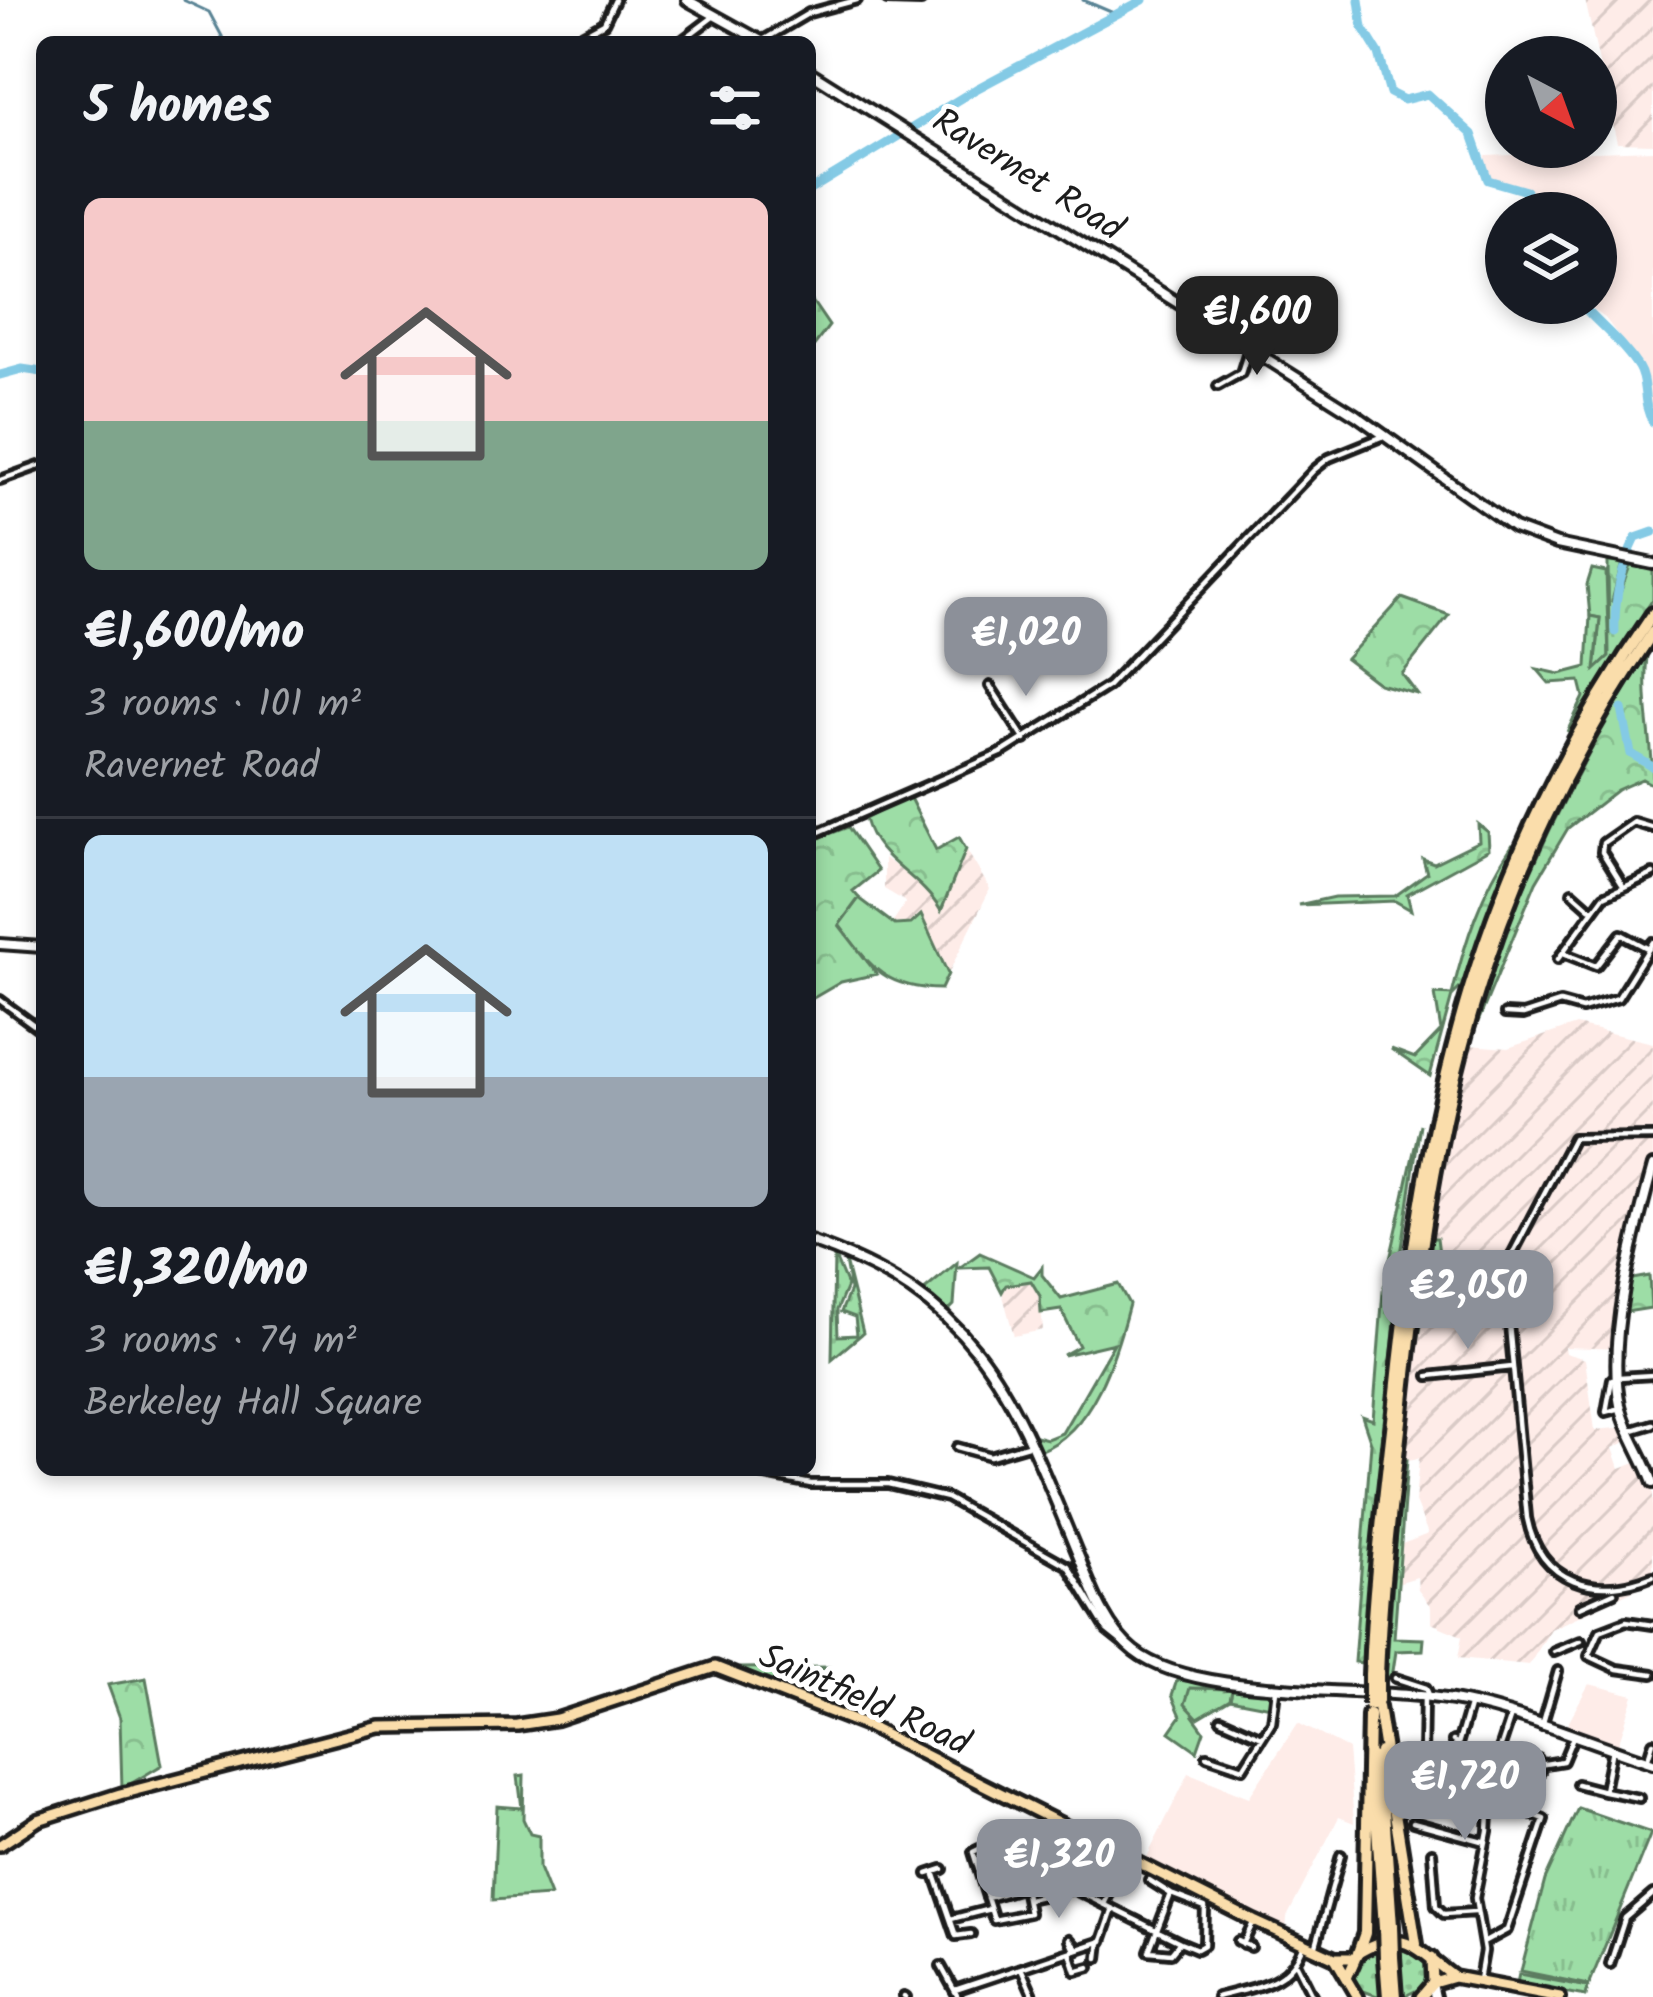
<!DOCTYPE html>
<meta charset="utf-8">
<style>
:root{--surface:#171b24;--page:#20242c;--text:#f1f3f6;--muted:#9ea1a6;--line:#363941;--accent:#8c9099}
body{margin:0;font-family:Kalam,sans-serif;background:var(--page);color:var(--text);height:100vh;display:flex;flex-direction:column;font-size:45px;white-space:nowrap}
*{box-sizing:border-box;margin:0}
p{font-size:39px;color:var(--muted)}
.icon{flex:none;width:66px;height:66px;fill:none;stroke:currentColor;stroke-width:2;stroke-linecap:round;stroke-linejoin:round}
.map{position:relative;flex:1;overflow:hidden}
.panel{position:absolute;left:36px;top:36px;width:780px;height:1440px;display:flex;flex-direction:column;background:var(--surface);border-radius:18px;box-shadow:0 6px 18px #0003}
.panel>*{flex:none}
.needle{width:78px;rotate:139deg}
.buttons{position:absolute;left:1485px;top:36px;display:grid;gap:24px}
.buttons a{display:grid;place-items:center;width:132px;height:132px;border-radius:50%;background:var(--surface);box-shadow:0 6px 18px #0003;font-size:60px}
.price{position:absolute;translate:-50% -102px;padding:0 27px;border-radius:24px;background:var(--accent);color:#fff;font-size:39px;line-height:78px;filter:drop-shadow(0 3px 6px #0008)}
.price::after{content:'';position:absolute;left:50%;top:72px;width:36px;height:27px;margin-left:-18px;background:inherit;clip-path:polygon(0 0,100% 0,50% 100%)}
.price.selected{background:#222;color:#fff}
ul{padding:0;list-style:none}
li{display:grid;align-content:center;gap:24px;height:636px;padding:0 48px}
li+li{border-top:3px solid var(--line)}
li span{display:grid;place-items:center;height:372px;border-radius:18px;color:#555}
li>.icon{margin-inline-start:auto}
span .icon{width:216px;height:216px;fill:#fffc;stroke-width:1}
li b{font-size:51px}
h2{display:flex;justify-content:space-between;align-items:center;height:144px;padding:0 48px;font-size:51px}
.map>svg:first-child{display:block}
.built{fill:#feece8}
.industrial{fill:url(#industrial-furrows)}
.grass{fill:#9ddda6;stroke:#5c7c61;stroke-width:3}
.forest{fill:url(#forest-crowns);stroke:#5c7c61;stroke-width:3}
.park{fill:url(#park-tufts);stroke:#5c7c61;stroke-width:3}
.garden{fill:url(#garden-dots);stroke:#5c7c61;stroke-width:3}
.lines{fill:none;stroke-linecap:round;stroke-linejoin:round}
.stream{stroke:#5a8495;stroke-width:3}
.river{stroke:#84cae5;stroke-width:9}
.street-casing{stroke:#1c1c1c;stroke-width:14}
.secondary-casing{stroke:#1c1c1c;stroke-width:16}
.primary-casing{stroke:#1c1c1c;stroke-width:18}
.highway-casing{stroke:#1c1c1c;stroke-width:20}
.street{stroke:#fff;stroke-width:4.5}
.secondary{stroke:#fff;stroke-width:8}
.primary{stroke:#faddab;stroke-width:9}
.highway{stroke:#faddab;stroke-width:10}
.highway-bridge-casing{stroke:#1c1c1c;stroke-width:20;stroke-linecap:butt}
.highway-bridge{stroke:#faddab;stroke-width:10}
.labels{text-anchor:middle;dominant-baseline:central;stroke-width:10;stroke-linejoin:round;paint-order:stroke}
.street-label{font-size:36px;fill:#1c1c1c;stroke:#fff}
</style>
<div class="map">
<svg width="1653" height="1997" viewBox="0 0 1653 1997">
<defs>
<pattern id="industrial-furrows" width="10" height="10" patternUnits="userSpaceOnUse" patternTransform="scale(3)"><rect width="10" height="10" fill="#feece8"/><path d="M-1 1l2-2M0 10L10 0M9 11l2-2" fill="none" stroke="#d9cac6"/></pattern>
<pattern id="forest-crowns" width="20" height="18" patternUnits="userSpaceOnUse" patternTransform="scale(3)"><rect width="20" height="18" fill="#9ddda6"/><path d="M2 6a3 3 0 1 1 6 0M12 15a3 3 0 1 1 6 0" fill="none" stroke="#87bd8e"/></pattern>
<pattern id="park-tufts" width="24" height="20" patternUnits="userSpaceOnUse" patternTransform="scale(3)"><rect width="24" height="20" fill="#9ddda6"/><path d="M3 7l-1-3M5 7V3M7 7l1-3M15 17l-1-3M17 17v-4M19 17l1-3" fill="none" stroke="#87bd8e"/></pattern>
<pattern id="garden-dots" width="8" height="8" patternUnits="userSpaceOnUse" patternTransform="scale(3)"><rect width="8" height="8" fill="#9ddda6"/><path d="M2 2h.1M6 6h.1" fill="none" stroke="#87bd8e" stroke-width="1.8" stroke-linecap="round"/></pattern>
</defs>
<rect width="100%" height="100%" fill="#fff"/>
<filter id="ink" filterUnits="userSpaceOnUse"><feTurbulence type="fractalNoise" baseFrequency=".00833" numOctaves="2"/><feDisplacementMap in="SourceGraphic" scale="24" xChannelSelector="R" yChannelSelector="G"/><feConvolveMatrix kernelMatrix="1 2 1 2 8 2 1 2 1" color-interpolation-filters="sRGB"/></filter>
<g filter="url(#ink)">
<path class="built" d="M1653,150v267l-9,-19 -2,-30 -37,-50 -21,-15h12v-90h-64l-7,-27 -27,-3 -13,-13 1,-14z
M1589,1684l45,11 -16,50 -53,-17z
M1298,1723l50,26 6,74 -15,-6 -52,100 -1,14 -142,-68 45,-90 60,24z"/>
<path class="industrial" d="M1585,0h68v144l-36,-1z
M966,849l24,40 -42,85 -26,-59 -11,9 -19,-1 14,-21 -22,-13v-31l38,26 19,26z
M1576,1025l77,18v123l-26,97 -6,86 -57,-2 1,6 20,6 10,71 33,-3 6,11 -21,10 7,20 24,-9 9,24v98l-102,48 -22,36 -71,-7 4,-22 -31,-13v-16l-13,-17 -1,-13 -23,7 3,-38 31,-12 -13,-32 4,-44 -17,3 34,-267 32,-149 40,3z
M1031,1281l9,15 3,34 -29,6 -12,-44 4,-7z"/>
<path class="grass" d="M1592,569l14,3 3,85 -14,15 5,-54 -10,-2 -3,-31z
M859,898l36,27 16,-1 10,-9 27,59 -7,15c-57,-1 -70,-22 -102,-64z
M957,1263l-3,42 -7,7 -25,-20z
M1177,1680l94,10v17l-41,-8 2,-9 -39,26 11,15 -7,20 -27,-19 11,-16 -9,-21z
M524,1775l-1,44 7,15 9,2v32l11,28 -57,4 4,-94 25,2 -4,-32z"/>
<path class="forest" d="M810,298l19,28 -19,25z
M1608,562h14l-10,39 6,-2 13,-36 22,6v30l-86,133 17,-35 -4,-16 -31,2 -12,-14 23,5 27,-7 3,-51 10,2 -5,52 14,-13z
M1402,598l47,17 -47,59 15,20 -38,-10 -33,-25z
M1647,656c-5,47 6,85 6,129l-11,-6 -25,11 -49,38 -32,54 -68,164 -17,78 -5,-3c42,-166 107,-321 201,-465z
M909,796l27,54 23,-13 7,12 -25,62c-22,-38 -65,-49 -76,-92z
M1478,824l10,8 1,17 -82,45 4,16 -16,-9 -97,4 36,-8 61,-1 32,-23 -4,-14 11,4 45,-22z
M848,827l30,44 -25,20 6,7 -20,27 38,49 -36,8 -31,18v-159z
M1513,844l-51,142 -10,10 -22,80 -39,-27 24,9 26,-27 -6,-37 17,1c13,-54 29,-104 61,-151z
M1420,1124l-19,131 -38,408 -9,-1 17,-219 -9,-27 11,4 10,-129z
M1431,1204l5,1 -4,33h5l3,23 -7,5 -19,95z
M980,1253l54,24 8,-10v8l19,24 57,-15 11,20c-13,50 -36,128 -90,147l-7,-16 15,4 15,-6 52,-90 -51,12 16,-9 -18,-36 -20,3 -1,-17 -9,-15 -25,4 -4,7 -13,-25 -30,1z
M1649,1276l2,32 -25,4 1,-32z
M1407,1460l-13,178 30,1 -1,11 -27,1 -4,27h-6l16,-217z
M826,1667c-16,12 -32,7 -47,19l-40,-18z
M146,1678l16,87 -40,24 -2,-71 -12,-33z
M1190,1688l42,1 -2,10 -32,19 -13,-14z"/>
<path class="park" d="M1578,1808l73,25 -62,152 -68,-14 24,-91z
M1519,1974l69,13 -2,9 -69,-13z"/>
<path class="garden" d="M834,1255l13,31 -10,24 1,26 19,-1 -2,-18 -14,-5 9,-22 -5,-29 18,72 -31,26z
M1400,1947l24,9 5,9 -6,22 -20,10z
M1377,1948l3,49 -22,-8 -5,-11 5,-20z"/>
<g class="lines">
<path class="stream" d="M183,0l26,12 16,30
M1083,0l35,15"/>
<path class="river" d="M1359,0l4,28 16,26 11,39 14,7 24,-6 44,40 16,46 38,11 2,22
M810,190l166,-101 167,-89
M1580,303c19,22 42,39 58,64 10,16 3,36 15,55
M0,375l22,-6 20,3
M1615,632c-1,-34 6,-64 21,-94l17,-6
M1622,709l9,45 22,13"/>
<defs>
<path id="street" d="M887,0l34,1
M765,39l44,-26 48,-13
M569,42l35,-19 11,-23
M680,42l33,-25
M1218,386l23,-13 8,-25
M0,480l42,-15
M990,686l35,54
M810,836l191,-83 107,-67 206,-216 15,-12 57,-23
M1622,884l-20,-32 1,-9 30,-21 20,6
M1572,892l18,16
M1563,953l33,13 25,-32 28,15
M1558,959l46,-63 49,-22
M0,1000l42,31
M1505,1014l18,1 37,-12 22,6 36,-11 35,-56
M1653,1137l-80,1 -69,132 23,248c13,66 70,81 126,58
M1429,1376l83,-9
M1619,1377l34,-2
M1612,1379l-6,33 15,-4
M1630,1431l23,-7
M957,1447l33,9 41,-12
M740,1470l71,14h77l59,14 121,68 39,64 15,12
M1580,1607l34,-15
M1653,1625l-27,-4 -26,10 -11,25 28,13 36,5
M1554,1652l27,-11
M1395,1678l31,10 4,9
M1221,1719l41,18
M1542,1726l16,-55
M1453,1741l5,3 12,-41
M1207,1756l36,12 29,-46 4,-32
M1423,1757l1,-60
M1538,1759l2,13
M1647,1761l6,-19
M1539,1765l24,-4 10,-24
M1577,1784l27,7 8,-42
M1421,1785l82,18 41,16 -37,111 -24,13
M1604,1791l35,7
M1413,1822l73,20
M1038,1843l24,-8 16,15 -11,35
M1023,1848l-5,15 6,24
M979,1849l-6,3 21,68 35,-7 -5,-26 -37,11
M1432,1852l4,54 8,8 31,-2
M934,1872l22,64 15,-2
M928,1874l15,-5
M1149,1880l22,14 -22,57 22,2 8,-10
M1028,1899l45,-10 107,53 17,7 7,-4 1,-38 -34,-13
M1104,1904l22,-43
M951,1919l39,-10
M1238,1941l13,6
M1243,1944l11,-23
M1315,1949l26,-94
M1074,1950l-5,-11 8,9
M1070,1952l6,19 14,-4
M1098,1958l2,-17
M1610,1964l15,-46 28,-24
M1297,1965l16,32
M941,1966l17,31
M1021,1968l12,27
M1479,1980l5,-29 -9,-53 13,-67 3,-55 20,-60
M955,1990l147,-49 11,-32
M904,1996l2,1
M1217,1997c39,-11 73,-12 87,-53"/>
<path id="secondary" d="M687,0l76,42
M810,72l546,343 158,113 43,16 96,20
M0,944l42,3
M1653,1166c-18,67 -47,170 -33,239 6,27 24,52 33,78
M810,1241c171,59 202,154 266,309 14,33 28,78 58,101 64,51 244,33 329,51 64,13 127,41 190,61
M1432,1984l3,13"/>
<path id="primary" d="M0,1845l38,-25 82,-26 260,-67 137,-2 40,-6 158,-52 154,60 385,194 81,37h18
M1335,1958l23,39
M1347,1978l11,-25c48,-28 61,-1 96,24
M1433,1983l21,-6 106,20
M1421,1997l12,-14 -1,-25"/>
<path id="highway" d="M1370,1675c3,-91 15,-182 25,-273 31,-303 81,-531 258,-788
M1378,1676c3,-88 14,-176 24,-264 31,-302 77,-524 251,-780
M1378,1707l38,237
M1380,1752l12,174
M1372,1757l12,170
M1358,1953l7,-20 4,-218
M1393,1957l3,40
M1385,1958l3,39"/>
</defs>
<use href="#street" class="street-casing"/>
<use href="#secondary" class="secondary-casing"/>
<use href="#primary" class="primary-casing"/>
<use href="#highway" class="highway-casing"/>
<use href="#street" class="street"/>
<use href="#secondary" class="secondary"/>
<use href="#primary" class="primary"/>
<use href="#highway" class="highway"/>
<defs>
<path id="highway-bridge" d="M1370,1675v30
M1378,1676v25
M1392,1926l1,31
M1384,1927l1,31"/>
</defs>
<use href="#highway-bridge" class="highway-bridge-casing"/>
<use href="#highway-bridge" class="highway-bridge"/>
</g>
</g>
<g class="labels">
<g class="street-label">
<text transform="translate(1027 176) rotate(32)">Ravernet Road</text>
<text transform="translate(864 1701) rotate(24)">Saintfield Road</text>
</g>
</g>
</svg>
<div class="buttons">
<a><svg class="needle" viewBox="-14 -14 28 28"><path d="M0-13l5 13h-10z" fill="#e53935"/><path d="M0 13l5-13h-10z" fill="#9ea1a6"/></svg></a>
<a><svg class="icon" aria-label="layers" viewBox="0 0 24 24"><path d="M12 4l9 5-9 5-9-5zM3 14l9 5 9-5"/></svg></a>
</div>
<b class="price selected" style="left:1257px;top:378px">€1,600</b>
<b class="price" style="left:1026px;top:699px">€1,020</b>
<b class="price" style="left:1468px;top:1352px">€2,050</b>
<b class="price" style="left:1465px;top:1843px">€1,720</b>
<b class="price" style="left:1059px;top:1921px">€1,320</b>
<section class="panel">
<h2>5 homes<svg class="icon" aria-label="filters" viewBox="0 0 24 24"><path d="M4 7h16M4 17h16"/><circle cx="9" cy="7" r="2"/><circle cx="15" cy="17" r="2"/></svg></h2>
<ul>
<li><span style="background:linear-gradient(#f6c9c9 60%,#7fa58c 0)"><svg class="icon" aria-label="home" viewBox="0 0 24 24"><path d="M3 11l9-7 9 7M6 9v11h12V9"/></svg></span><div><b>€1,600/mo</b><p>3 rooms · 101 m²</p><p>Ravernet Road</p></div></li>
<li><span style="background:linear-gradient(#bfe0f5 65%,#9aa5b1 0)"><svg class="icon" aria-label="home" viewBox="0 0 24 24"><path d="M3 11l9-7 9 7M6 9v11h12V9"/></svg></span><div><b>€1,320/mo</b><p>3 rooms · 74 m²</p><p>Berkeley Hall Square</p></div></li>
</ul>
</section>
</div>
